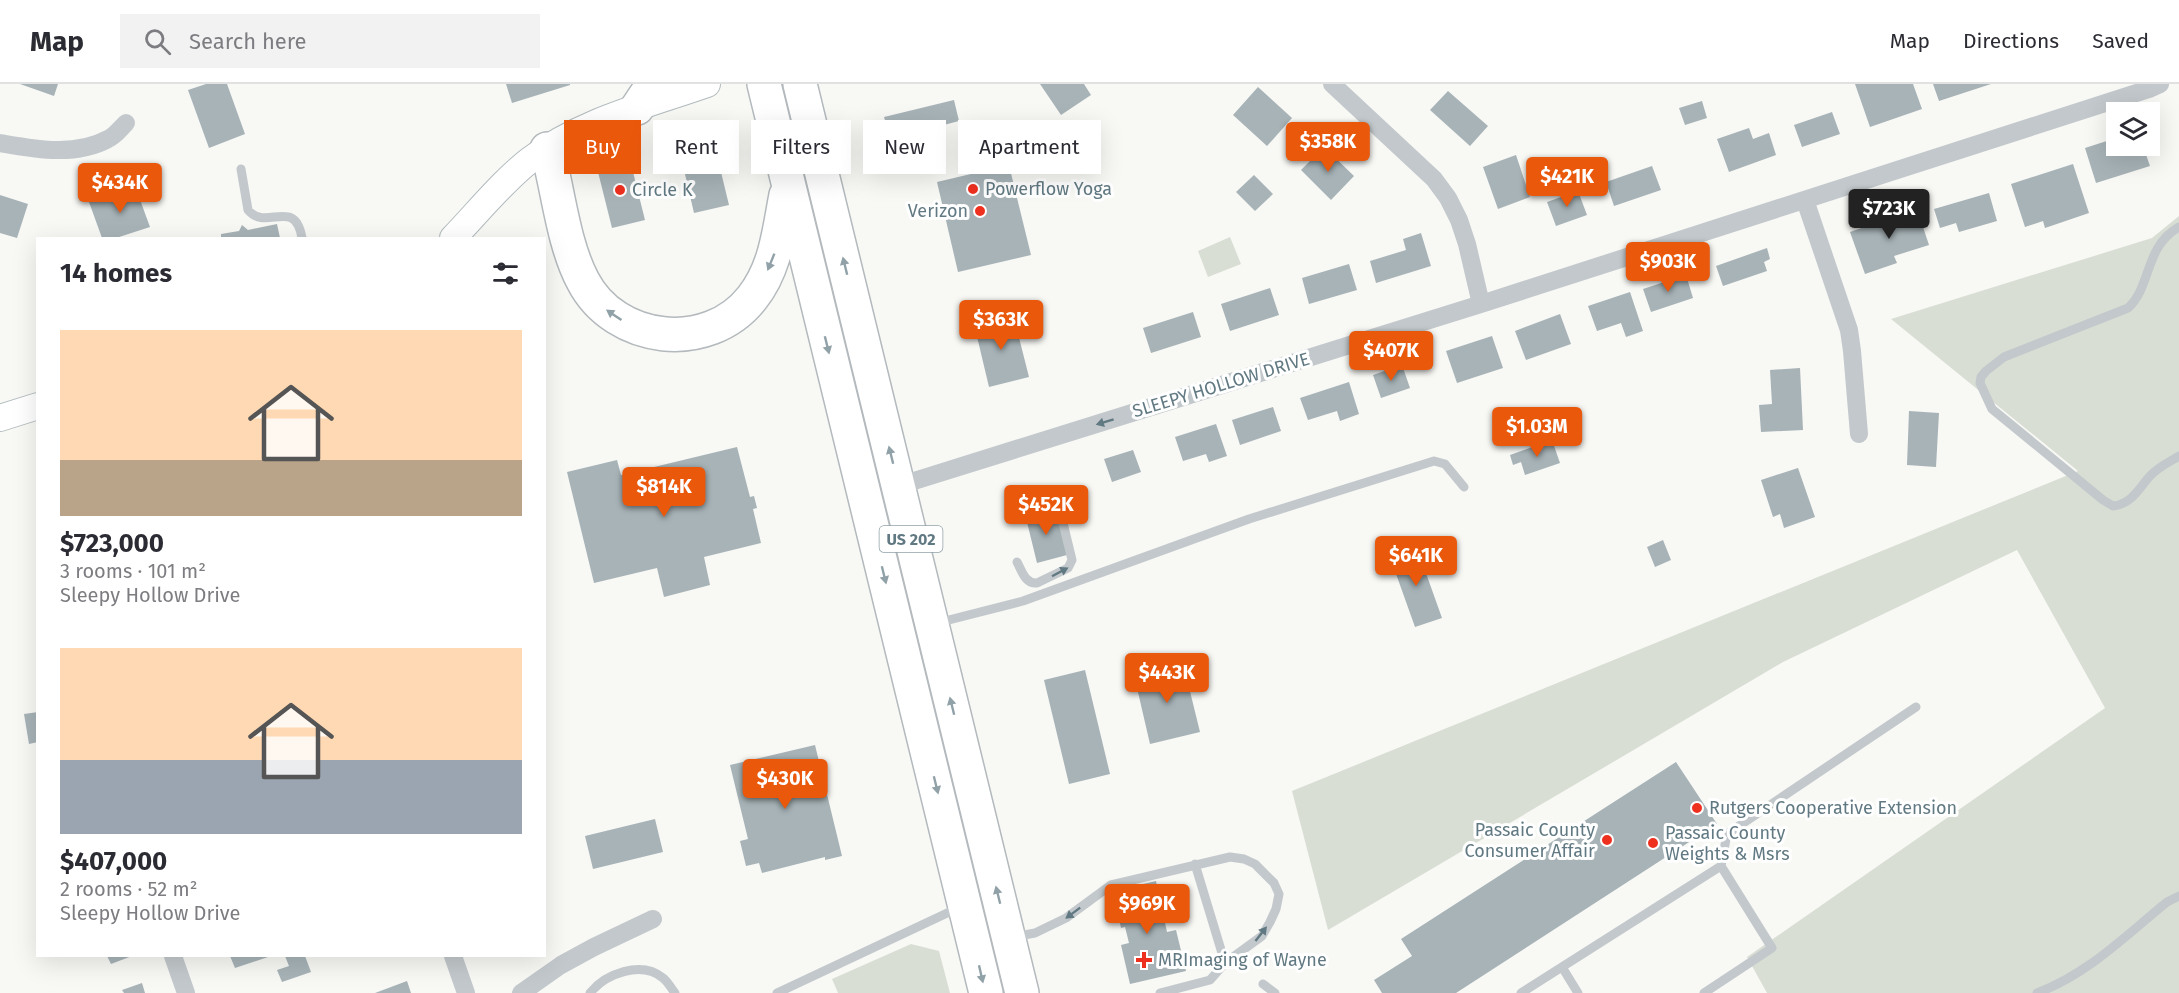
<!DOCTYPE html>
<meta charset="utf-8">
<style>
:root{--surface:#fff;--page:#f2f2f3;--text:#2b2b33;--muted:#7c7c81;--line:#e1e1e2;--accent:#ea580c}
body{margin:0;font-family:"Fira Sans",sans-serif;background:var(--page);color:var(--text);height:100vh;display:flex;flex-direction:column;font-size:22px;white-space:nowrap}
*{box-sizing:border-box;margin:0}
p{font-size:20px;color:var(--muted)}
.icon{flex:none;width:33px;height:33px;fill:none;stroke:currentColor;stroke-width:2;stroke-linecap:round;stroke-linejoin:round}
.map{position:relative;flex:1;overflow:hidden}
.details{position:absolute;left:36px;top:153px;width:510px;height:720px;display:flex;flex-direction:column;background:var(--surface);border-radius:0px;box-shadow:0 6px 24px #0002}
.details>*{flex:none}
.top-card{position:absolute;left:564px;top:36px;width:570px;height:54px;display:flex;gap:12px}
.tools{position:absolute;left:2106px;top:18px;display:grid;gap:12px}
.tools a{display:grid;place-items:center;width:54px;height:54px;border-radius:0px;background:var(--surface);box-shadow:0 6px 24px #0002;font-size:30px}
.price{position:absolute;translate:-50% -51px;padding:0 14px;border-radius:6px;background:var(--accent);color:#fff;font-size:20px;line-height:39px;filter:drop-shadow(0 2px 3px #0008)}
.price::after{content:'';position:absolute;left:50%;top:36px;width:18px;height:14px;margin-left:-9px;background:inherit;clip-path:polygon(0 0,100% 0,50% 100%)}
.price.current{background:#222;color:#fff}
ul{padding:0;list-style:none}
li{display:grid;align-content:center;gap:12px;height:318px;padding:0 24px}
li span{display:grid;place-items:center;height:186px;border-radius:0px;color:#555}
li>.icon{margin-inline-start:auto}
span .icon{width:108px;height:108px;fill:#fffc;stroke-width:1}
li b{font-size:26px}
h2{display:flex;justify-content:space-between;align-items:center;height:72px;padding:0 24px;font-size:26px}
.tag{padding:0 21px;border-radius:0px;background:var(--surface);box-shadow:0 6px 24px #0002;font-size:21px;line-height:54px}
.tag.current{background:var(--accent);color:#fff}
header{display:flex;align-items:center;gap:36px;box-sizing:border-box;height:84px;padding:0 30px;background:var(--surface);border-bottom:2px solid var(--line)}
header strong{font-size:28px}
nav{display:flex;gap:33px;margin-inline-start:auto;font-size:21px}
.search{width:420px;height:54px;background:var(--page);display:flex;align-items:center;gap:15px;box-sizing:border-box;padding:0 21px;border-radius:0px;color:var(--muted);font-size:22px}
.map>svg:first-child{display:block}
.green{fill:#d9ded4}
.building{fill:#a7b3b7}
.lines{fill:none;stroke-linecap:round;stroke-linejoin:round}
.secondary-casing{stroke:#b2bbbe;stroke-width:28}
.highway-casing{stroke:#b3b9bc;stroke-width:36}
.lane{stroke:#c2c8cb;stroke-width:9}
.street{stroke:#c2c8cb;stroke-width:18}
.secondary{stroke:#fff;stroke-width:26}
.highway{stroke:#fff;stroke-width:33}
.oneway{fill:#90a1a8}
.oneway2{fill:#617982}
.poi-dot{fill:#ee301f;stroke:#fff;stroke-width:2}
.labels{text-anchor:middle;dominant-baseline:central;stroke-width:6;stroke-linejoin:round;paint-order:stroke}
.shield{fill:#fff;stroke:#90a1a8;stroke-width:1.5}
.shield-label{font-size:16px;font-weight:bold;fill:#617982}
.poi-label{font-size:18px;fill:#617982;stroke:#fff;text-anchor:start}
.street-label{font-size:18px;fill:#617982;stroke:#fff}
</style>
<header>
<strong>Map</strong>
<div class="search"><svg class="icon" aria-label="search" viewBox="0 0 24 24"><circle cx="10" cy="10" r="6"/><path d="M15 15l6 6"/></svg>Search here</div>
<nav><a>Map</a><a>Directions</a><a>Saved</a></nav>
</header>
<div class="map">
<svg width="2179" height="909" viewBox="0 0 2179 909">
<rect width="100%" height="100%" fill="#f8f8f5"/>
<path class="green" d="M2179,132v777h-412l-20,-36 358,-249 -88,-158 -234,112 -455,268 -36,-139 786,-320 -187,-152 261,-81z
M1230,153l11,27 -33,13 -10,-26z
M911,860l28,7 11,42h-112l-6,-14z"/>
<path class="building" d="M20,0h38l-4,12z
M206,0h21l18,50 -36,14 -21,-58z
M506,0h64v1l-58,18z
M1040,0h44l7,11 -30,20z
M1855,0h58l9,25 -52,18z
M1933,0h58l-52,17z
M1258,3l34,31 -25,28 -34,-31z
M1448,7l40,35 -18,20 -40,-36z
M954,16l5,21 -69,18 -6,-22z
M1702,17l5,17 -22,7 -6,-17z
M1832,28l8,22 -38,13 -8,-22z
M1749,44l4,11 16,-6 7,22 -47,17 -12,-33z
M712,51l17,70 -35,8 -16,-69z
M2116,54v8h27l7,20 -54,17 -11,-35z
M1324,63l30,29 -23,24 -30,-30z
M628,68l17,68 -33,8 -17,-68z
M1516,71l14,42 -32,12 -15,-42z
M2073,80l16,49 -44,15 -2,-7 -18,6 -14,-43z
M1009,81l22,90 -73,17 -21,-90z
M1652,82l9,24 -47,16 -8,-24z
M1254,91l19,19 -18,17 -19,-19z
M135,102l15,41 -34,11h-14l-13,-36z
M1578,107l9,24 -31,11 -9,-24z
M1989,109l8,28 -38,11 -3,-9 -16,5 -6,-19z
M0,111l28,9 -11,34 -17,-5z
M1917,125l12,36 -35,11 3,7 -32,11 -15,-42z
M277,140l3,14h-59v-4l18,-3 3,-6 6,5z
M1421,149l10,33 -55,17 -6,-22 36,-11 -3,-11z
M1767,164l3,11 -6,3 3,9 -44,15 -7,-20z
M1349,180l8,26 -48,14 -7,-26z
M1686,191l7,23 -42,14 -8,-23z
M1270,204l9,27 -49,16 -9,-27z
M1630,208l13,39 -17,6 -5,-14 -24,8 -9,-25z
M1193,228l8,25 -50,16 -8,-25z
M1013,230l16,63 -40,10 -15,-63z
M1560,230l11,30 -45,16 -11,-29z
M1492,252l11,32 -46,15 -11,-32z
M1402,281l8,23 -29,10 -8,-23z
M1800,284l3,62 -42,2 -2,-27 13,-1 -2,-34z
M1349,298l10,32 -19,7 -3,-10 -29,9 -8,-22z
M1273,323l8,24 -41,14 -8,-25z
M1909,327l30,2 -3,54 -29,-2z
M1216,340l11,32 -18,6 -3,-8 -23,7 -8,-24z
M1552,356l8,23 -35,12 -4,-13 -8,3 -3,-10z
M737,363l13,50 4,-1 3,12 -4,1 8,34 -57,14 6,28 -46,12 -7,-29 -63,15 -27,-111 50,-12 4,15z
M1133,366l8,22 -29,10 -8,-23z
M1798,384l17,49 -31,11 -4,-14 -7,3 -12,-37z
M1056,426l11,45 -30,8 -11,-45z
M1663,456l8,20 -16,7 -8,-20z
M1417,464l25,70 -27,9 -25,-70z
M1183,579l17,69 -50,12 -16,-69z
M1085,586l25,104 -41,10 -25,-104z
M38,628v30l-9,2 -5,-30z
M815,661l27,111 -17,4v-3l-63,16 -3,-10 -13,3 -6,-25 8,-2 -18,-74z
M1676,678l41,62 -261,169h-74l-8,-13 38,-24 -11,-17z
M655,735l8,33 -70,17 -8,-33z
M1156,797l11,51 9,-2 10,41 -56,13 -9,-39 8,-2 -4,-16 -4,1 -8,-37z
M107,872h25l-21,8z
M230,872h41l-36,12z
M285,872h20l6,16 -29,10 -5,-12 12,-4z
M407,897l4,12h-36z
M142,899l3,10h-21l-2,-3z"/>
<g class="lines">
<defs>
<path id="secondary" d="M453,154c25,-26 49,-56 77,-78 51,-39 117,-55 177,-76
M0,334l38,-12"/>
<path id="highway" d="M764,0l222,909
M800,0l222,909
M637,24l16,-24
M547,65c11,40 16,95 36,132 32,62 125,73 169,17 24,-30 27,-67 34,-103"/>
</defs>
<use href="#secondary" class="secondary-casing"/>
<use href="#highway" class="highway-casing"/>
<path class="lane" d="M241,85l7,41c18,22 47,-14 54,28
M2179,143c-35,20 -27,59 -51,81l-124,49 -18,14 -5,6 -1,6 12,26 111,91 10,6c19,-2 26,-18 37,-30 8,-9 19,-14 29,-20
M1017,478c5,9 8,22 20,21l31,-15 4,-8 -16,-66
M937,539l86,-22 226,-82 185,-58 11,3 19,23
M1195,780l30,99
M1721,782l6,-32 189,-127
M1013,853l22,-4 31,-15 45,-33 119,-28 14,2 11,5 19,19 5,11 -3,15 -6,13 -8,14 -37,27 -15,17 -50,13
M1562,883l16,26
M1263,900l12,9
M590,909c15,-19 51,-33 73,-15 5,4 8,10 12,15
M777,909l183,-86
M1521,909l200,-127 51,82 -68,45
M2037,909c51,-19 88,-57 130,-91l12,-6"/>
<path class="street" d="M1332,0l102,95 14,19 11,22 8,24 14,60
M0,59c35,6 75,14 108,-4 7,-3 12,-10 18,-16
M1805,116l44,130 3,21 7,83
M898,402l583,-182 668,-215 11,-5
M173,872l13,37
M453,872l13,37
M521,909l40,-28 33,-18 59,-28"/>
<use href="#secondary" class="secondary"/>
<use href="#highway" class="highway"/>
</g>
<defs><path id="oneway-solid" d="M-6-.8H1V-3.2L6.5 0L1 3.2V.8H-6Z" transform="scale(1.5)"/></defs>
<g class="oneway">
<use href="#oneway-solid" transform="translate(771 178) rotate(112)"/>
<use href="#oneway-solid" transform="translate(845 182) rotate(-104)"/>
<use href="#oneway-solid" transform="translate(614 231) rotate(-146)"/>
<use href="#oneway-solid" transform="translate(827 261) rotate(76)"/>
<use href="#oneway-solid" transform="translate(891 371) rotate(-104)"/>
<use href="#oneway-solid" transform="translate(884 491) rotate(76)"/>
<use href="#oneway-solid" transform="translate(952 622) rotate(-104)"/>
<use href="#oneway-solid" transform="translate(936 701) rotate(76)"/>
<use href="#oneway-solid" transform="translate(998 811) rotate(-104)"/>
<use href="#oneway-solid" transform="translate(981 890) rotate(77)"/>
</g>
<g class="oneway2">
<use href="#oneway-solid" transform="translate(1105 338) rotate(163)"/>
<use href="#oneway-solid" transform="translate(1060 488) rotate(-28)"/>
<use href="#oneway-solid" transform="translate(1073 829) rotate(143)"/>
<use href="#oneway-solid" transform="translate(1261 850) rotate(-52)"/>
</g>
<g class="poi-dot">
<circle cx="973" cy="105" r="6"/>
<circle cx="620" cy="106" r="6"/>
<circle cx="980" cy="127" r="6"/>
<circle cx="1697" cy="724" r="6"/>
<circle cx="1607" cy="756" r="6"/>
<circle cx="1653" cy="759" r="6"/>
<path d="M1141 867h6v6h6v6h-6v6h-6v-6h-6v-6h6z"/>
</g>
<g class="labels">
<rect class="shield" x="879.5" y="442" width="63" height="26" rx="4.5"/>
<g class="shield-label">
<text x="911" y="455">US 202</text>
</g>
<g class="poi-label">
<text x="985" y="105">Powerflow Yoga</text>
<text x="632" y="106">Circle K</text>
<text x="968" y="127" text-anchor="end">Verizon</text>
<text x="1709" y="724">Rutgers Cooperative Extension</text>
<text x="1595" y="746" text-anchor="end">Passaic County<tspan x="1595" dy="21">Consumer Affair</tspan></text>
<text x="1665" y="749">Passaic County<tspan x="1665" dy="21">Weights &amp; Msrs</tspan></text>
<text x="1158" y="876">MRImaging of Wayne</text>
</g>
<g class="street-label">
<text transform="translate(1221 301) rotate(-17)">SLEEPY HOLLOW DRIVE</text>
</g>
</g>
</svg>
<div class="tools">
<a><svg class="icon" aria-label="layers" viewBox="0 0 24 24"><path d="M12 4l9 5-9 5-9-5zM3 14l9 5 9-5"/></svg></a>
</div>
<b class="price" style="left:1328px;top:89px">$358K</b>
<b class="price" style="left:1567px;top:124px">$421K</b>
<b class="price" style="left:120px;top:130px">$434K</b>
<b class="price current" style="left:1889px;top:156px">$723K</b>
<b class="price" style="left:1668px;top:209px">$903K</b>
<b class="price" style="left:1001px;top:267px">$363K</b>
<b class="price" style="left:1391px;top:298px">$407K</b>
<b class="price" style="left:1537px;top:374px">$1.03M</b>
<b class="price" style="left:664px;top:434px">$814K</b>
<b class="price" style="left:1046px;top:452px">$452K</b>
<b class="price" style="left:1416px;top:503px">$641K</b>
<b class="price" style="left:1167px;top:620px">$443K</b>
<b class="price" style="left:785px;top:726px">$430K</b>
<b class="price" style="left:1147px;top:851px">$969K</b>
<div class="top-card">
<a class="tag current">Buy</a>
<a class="tag">Rent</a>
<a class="tag">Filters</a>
<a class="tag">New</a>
<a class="tag">Apartment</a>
</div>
<section class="details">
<h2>14 homes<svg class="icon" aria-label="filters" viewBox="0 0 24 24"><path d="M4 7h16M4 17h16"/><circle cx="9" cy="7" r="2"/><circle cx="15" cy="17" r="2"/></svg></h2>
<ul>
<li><span style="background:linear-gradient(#ffd9b3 70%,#b9a48a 0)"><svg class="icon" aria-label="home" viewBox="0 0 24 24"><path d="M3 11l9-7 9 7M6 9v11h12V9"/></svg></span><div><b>$723,000</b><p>3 rooms · 101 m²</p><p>Sleepy Hollow Drive</p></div></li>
<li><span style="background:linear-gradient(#ffd9b3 60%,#9aa5b1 0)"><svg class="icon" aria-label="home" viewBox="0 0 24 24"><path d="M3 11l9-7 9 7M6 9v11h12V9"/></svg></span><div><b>$407,000</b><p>2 rooms · 52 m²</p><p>Sleepy Hollow Drive</p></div></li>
</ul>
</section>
</div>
